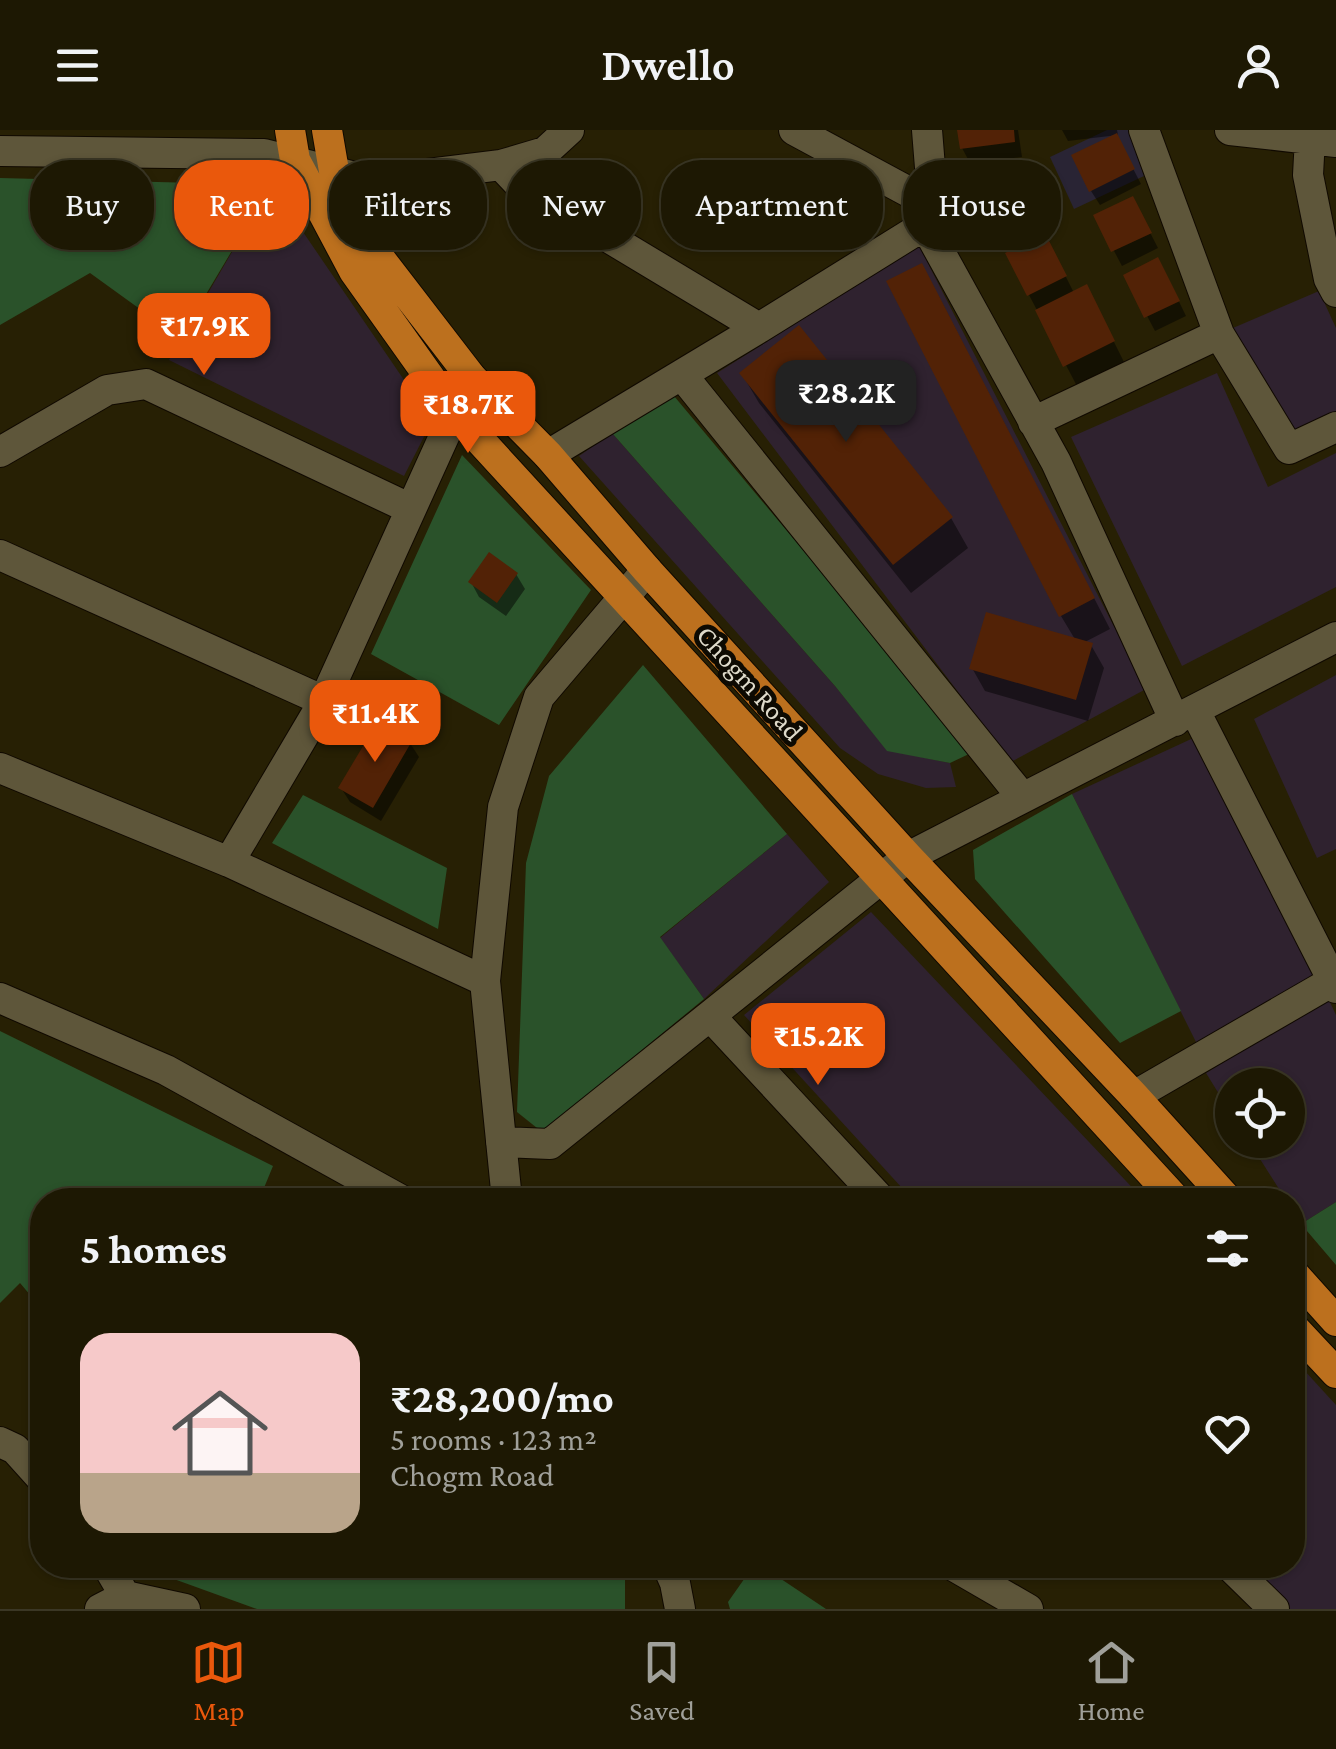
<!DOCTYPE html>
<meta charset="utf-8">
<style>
:root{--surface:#1d1803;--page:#25210d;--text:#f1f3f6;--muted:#a0a09a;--line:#3b3725;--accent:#ea580c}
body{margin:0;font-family:"Crimson Pro",serif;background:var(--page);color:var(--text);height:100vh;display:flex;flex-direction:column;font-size:38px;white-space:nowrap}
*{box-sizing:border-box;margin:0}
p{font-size:32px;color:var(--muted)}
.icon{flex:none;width:55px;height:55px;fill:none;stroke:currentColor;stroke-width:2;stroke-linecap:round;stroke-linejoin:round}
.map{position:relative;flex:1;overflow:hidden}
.drawer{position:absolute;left:30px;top:1058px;width:1275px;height:390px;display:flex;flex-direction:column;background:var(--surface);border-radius:40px;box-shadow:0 2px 8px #0004,0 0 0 2px var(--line)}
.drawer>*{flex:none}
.top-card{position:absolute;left:30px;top:30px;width:1278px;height:90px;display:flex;gap:20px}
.buttons{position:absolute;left:1215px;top:938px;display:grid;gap:20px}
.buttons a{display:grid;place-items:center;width:90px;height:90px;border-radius:50%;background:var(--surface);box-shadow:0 2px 8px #0004,0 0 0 2px var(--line);font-size:50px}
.price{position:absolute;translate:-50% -85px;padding:0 22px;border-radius:20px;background:var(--accent);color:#fff;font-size:32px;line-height:65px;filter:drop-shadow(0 2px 5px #0008)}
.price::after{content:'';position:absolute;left:50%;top:60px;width:30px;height:22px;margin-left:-15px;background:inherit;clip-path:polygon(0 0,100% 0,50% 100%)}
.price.current{background:#222;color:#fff}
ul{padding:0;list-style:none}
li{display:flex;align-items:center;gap:30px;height:250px;padding:0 50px}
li+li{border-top:2px solid var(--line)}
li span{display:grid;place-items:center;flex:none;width:280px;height:200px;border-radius:30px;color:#555}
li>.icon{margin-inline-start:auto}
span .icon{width:120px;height:120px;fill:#fffc;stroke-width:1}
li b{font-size:42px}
h2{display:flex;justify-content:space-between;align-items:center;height:120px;padding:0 50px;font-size:42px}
.chip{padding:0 35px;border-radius:40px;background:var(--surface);box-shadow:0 2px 8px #0004,0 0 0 2px var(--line);font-size:35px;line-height:90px}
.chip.current{background:var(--accent);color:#fff}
header{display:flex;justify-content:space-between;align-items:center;height:130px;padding:0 50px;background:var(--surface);font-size:45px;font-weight:600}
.menu{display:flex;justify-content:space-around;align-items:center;height:140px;border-top:2px solid var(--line);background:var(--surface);font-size:28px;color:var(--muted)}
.menu a{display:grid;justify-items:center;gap:5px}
.menu .current{color:var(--accent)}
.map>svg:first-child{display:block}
.commercial{fill:#2f222f}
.education{fill:#292434}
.green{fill:#2a522a}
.shadow{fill:#0007}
.building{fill:#522206}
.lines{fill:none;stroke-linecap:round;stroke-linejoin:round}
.minor-casing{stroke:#100900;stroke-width:32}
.major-casing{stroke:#100900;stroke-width:32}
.minor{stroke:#5e563a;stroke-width:30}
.major{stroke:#bc701e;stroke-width:30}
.labels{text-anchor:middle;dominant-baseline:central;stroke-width:10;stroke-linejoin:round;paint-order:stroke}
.street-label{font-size:28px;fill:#dedaca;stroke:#0d0a02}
</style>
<header><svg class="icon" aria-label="menu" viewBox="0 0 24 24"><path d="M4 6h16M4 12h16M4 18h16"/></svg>Dwello<svg class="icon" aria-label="person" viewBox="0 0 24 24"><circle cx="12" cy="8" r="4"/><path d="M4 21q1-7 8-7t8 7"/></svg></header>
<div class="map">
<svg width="1336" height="1479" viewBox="0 0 1336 1479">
<rect width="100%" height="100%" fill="#272004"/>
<path class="commercial" d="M271,55l161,236 -28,55 -235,-116z
M919,116l227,443 -135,73 -294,-389z
M1319,161l17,37v89l-42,20 -61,-109z
M1217,243l51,114 68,-34v134l-154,79 -111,-229z
M612,303l223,253 52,64 63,13 6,24 -30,1 -48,-14 -38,-26 -261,-292z
M1336,545v174l-19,9 -63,-139z
M1202,604l115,244 -120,66 -125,-250z
M787,704l42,48 -125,117 -44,-61z
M871,782l273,288h-231l-169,-185z
M1328,868l8,17v187l-35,22 -8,-13 -1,-11h-6l-38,-60h40v-55h-56v30l-26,-42z
M1293,1228l43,47v204h-47l-40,-44h43z"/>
<path class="education" d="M1107,0h21l16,46 -70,33 -24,-52z"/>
<path class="green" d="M0,48l271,7 -91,153 -90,-65 -90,52z
M674,266l191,228 104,130 -19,9 -63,-12 -52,-65 -223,-253z
M462,325l129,135 -92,135 -128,-71z
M643,535l144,169 -127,103 44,62 -162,133 -25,-20 9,-249 23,-87z
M1072,664l109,217 -61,32 -145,-164 -2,-29z
M303,665l144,73 -9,61 -166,-86z
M0,901l273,135 -14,34h-217v109l-22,-26 -20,20z
M1336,1072v63l-35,-41z
M145,1435h480v44h-368l-108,-39z
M754,1435h6l66,44h-96l-2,-7z"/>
<path class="shadow" d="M960,0h58l4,27 -52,6 -8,-15z
M1062,0h55l1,5 -50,6z
M1124,21l17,33 -41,21 -9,-14z
M1030,62l17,34 -48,23 -26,-48z
M1140,83l18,35 -36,18 -26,-49z
M1053,121l21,42 24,17 27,54 -47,24 -49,-93z
M1166,145l20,41 -31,15 -29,-55z
M938,165l172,334 -27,14 8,2 13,23 -16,53 -103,-30 -13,-23 104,-27 -15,-25z
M742,244l209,144 17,30 -57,45 -152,-190z
M516,444l9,15 -19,27 -27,-19 -8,-15z
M410,613l9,14 -38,64 -31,-19 -9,-14z"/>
<path class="building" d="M957,0h57l1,12 -55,7z
M1117,3l18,36 -46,23 -18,-37z
M1023,44l18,36 -53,26 -18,-36z
M1133,66l19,37 -41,19 -18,-37z
M1045,103l22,43 -40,20 -22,-43z
M1158,127l22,44 -36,17 -21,-43z
M922,133l173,335 -36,19 -173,-336z
M1087,154l28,57 -52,26 -28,-57z
M799,195l154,192 -60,48 -154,-192z
M489,422l29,21 -21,30 -29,-21z
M986,482l107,31 -17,57 -107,-31z
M378,591l34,20 -39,67 -35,-20z"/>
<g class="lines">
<defs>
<path id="minor" d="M927,0l6,75
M1144,0l75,204 70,115 47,-22
M1230,0l106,12
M1310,8l-2,37 21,104 7,13
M0,21l264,3 107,27 130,-16 44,-13 24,-22
M501,35l17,18 241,145 -211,127
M925,95l131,237 119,259
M759,198l166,-103 8,-20 -139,-75
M682,245l340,422
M1033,292l186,-88
M0,322l107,-62 39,-6 265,125
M0,425l324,146
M1195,581l138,270
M0,638l229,94 256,119
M229,732l95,-161 147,-324
M0,868l166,72 235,130
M711,887l170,183
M1134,966l199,-115 3,7
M501,1012l49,2 358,-287 428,-220
M507,1070l-22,-219 18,-174 36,-110 108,-127
M0,1312l15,7 27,30
M107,1435l18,31
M667,1435l8,18 5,26
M952,1435l76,44
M1229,1435l45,44
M100,1479l25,-13 60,13"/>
<path id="major" d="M290,0l5,30 59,111 101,142 721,787
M327,0l7,41 47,89 90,117 77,78 99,115 261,287 226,239 94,104
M1292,1142l44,49
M1292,1196l44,47"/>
</defs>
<use href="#minor" class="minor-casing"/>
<use href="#major" class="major-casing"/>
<use href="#minor" class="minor"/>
<use href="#major" class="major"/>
</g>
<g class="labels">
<g class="street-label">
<text transform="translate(750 553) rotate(48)">Chogm Road</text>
</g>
</g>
</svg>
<div class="buttons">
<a><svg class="icon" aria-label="locate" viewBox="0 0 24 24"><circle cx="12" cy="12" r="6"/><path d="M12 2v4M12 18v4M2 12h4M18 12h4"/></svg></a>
</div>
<b class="price" style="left:204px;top:248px">₹17.9K</b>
<b class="price current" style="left:846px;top:315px">₹28.2K</b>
<b class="price" style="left:468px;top:326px">₹18.7K</b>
<b class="price" style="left:375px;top:635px">₹11.4K</b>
<b class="price" style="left:818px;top:958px">₹15.2K</b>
<div class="top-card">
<a class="chip">Buy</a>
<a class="chip current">Rent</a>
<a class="chip">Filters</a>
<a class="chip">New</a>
<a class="chip">Apartment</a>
<a class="chip">House</a>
</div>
<section class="drawer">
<h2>5 homes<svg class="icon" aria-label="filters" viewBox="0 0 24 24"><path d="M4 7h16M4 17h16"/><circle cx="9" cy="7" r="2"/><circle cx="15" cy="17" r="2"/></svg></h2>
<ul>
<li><span style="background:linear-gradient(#f6c9c9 70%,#b9a48a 0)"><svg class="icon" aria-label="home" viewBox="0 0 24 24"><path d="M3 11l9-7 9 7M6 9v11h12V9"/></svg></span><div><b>₹28,200/mo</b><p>5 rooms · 123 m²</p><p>Chogm Road</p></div><svg class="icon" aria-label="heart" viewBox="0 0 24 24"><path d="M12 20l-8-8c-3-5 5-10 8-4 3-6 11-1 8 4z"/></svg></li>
</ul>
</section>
</div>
<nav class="menu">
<a class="current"><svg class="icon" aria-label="map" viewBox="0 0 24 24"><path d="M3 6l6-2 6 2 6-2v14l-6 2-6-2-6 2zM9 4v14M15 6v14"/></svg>Map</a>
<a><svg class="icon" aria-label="saved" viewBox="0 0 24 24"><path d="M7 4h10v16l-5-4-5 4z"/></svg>Saved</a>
<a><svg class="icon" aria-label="home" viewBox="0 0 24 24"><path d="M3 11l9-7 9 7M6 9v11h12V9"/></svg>Home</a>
</nav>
